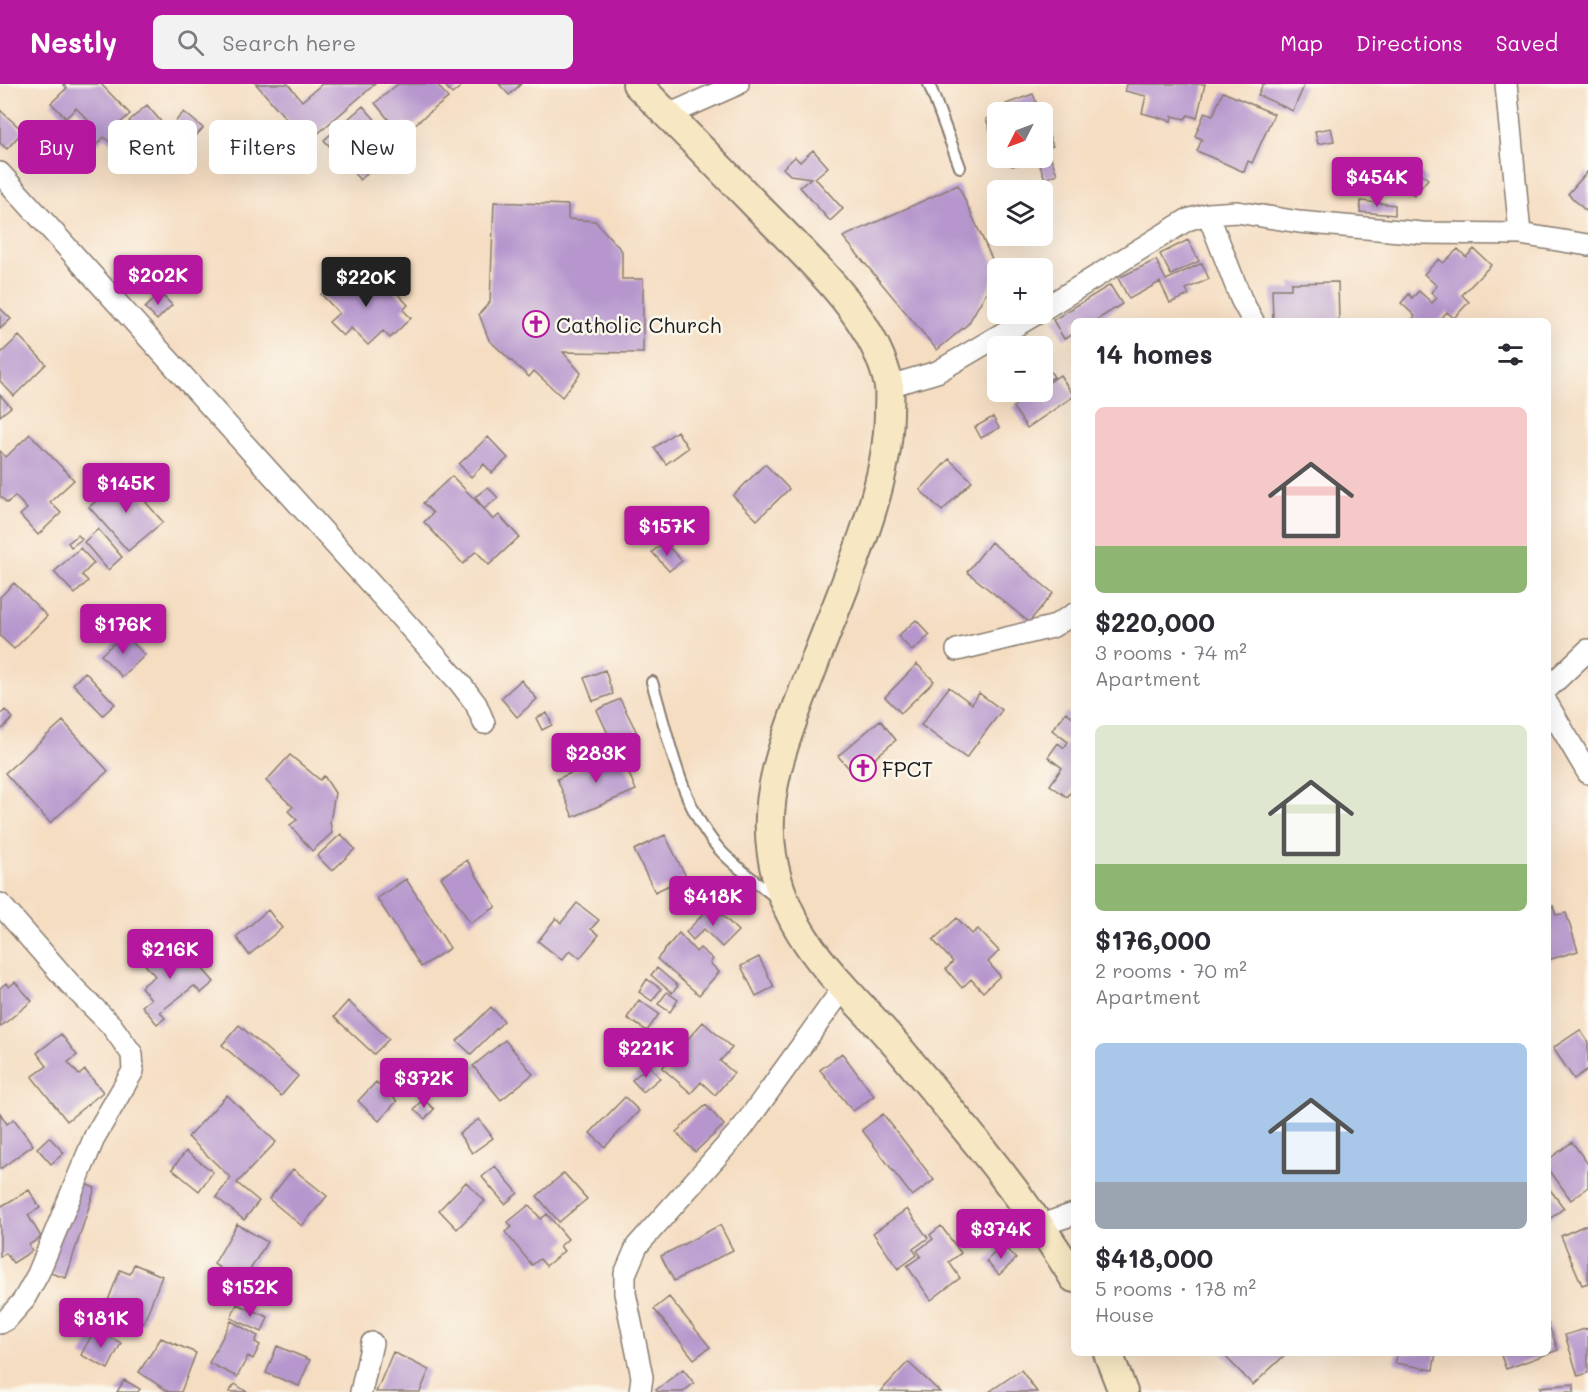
<!DOCTYPE html>
<meta charset="utf-8">
<style>
:root{--surface:#fff;--page:#f2f2f3;--text:#2b2b33;--muted:#7c7c81;--accent:#b5179e}
body{margin:0;font-family:Mali,sans-serif;background:var(--page);color:var(--text);height:100vh;display:flex;flex-direction:column;font-size:22px;white-space:nowrap}
*{box-sizing:border-box;margin:0}
p{font-size:20px;color:var(--muted)}
.icon{flex:none;width:33px;height:33px;fill:none;stroke:currentColor;stroke-width:2;stroke-linecap:round;stroke-linejoin:round}
.map{position:relative;flex:1;overflow:hidden}
.side{position:absolute;left:1071px;top:234px;width:480px;height:1038px;display:flex;flex-direction:column;background:var(--surface);border-radius:9px;box-shadow:0 6px 24px #0002}
.side>*{flex:none}
.banner{position:absolute;left:18px;top:36px;width:570px;height:54px;display:flex;gap:12px}
.needle{width:39px;rotate:228deg}
.tools{position:absolute;left:987px;top:18px;display:grid;gap:12px}
.tools a{display:grid;place-items:center;width:66px;height:66px;border-radius:9px;background:var(--surface);box-shadow:0 6px 24px #0002;font-size:30px}
.price{position:absolute;translate:-50% -51px;padding:0 14px;border-radius:6px;background:var(--accent);color:#fff;font-size:20px;line-height:39px;filter:drop-shadow(0 2px 3px #0008)}
.price::after{content:'';position:absolute;left:50%;top:36px;width:18px;height:14px;margin-left:-9px;background:inherit;clip-path:polygon(0 0,100% 0,50% 100%)}
.price.on{background:#222;color:#fff}
ul{padding:0;list-style:none}
li{display:grid;align-content:center;gap:12px;height:318px;padding:0 24px}
li span{display:grid;place-items:center;height:186px;border-radius:9px;color:#555}
li>.icon{margin-inline-start:auto}
span .icon{width:108px;height:108px;fill:#fffc;stroke-width:1}
li b{font-size:26px}
h2{display:flex;justify-content:space-between;align-items:center;height:72px;padding:0 24px;font-size:26px}
.pill{padding:0 21px;border-radius:9px;background:var(--surface);box-shadow:0 6px 24px #0002;font-size:21px;line-height:54px}
.pill.on{background:var(--accent);color:#fff}
header{display:flex;align-items:center;gap:36px;box-sizing:border-box;height:84px;padding:0 30px;background:var(--accent);color:#fff}
header strong{font-size:28px}
nav{display:flex;gap:33px;margin-inline-start:auto;font-size:21px}
.search{width:420px;height:54px;background:var(--page);display:flex;align-items:center;gap:15px;box-sizing:border-box;padding:0 21px;border-radius:9px;color:var(--muted);font-size:22px}
.map>svg:first-child{display:block}
.building{fill:#b696cd}
.lines{fill:none;stroke-linecap:round;stroke-linejoin:round}
.lane-casing{stroke:#887c6f;stroke-width:14}
.street-casing{stroke:#887c6f;stroke-width:24}
.secondary-casing{stroke:#887c6f;stroke-width:32}
.lane{stroke:#fff;stroke-width:10}
.street{stroke:#fff;stroke-width:21}
.secondary{stroke:#f7e8c3;stroke-width:28}
.labels{text-anchor:middle;dominant-baseline:central;stroke-width:5;stroke-linejoin:round;paint-order:stroke}
.poi-label{font-size:21px;fill:#1c1c1c;stroke:#fbf7ec;text-anchor:start}
</style>
<header>
<strong>Nestly</strong>
<div class="search"><svg class="icon" aria-label="search" viewBox="0 0 24 24"><circle cx="10" cy="10" r="6"/><path d="M15 15l6 6"/></svg>Search here</div>
<nav><a>Map</a><a>Directions</a><a>Saved</a></nav>
</header>
<div class="map">
<svg width="1588" height="1308" viewBox="0 0 1588 1308">
<rect width="100%" height="100%" fill="#fbf7ec"/>
<filter id="ink" filterUnits="userSpaceOnUse"><feTurbulence type="fractalNoise" baseFrequency=".0167" numOctaves="2"/><feDisplacementMap in="SourceGraphic" scale="12" xChannelSelector="R" yChannelSelector="G"/><feConvolveMatrix kernelMatrix="1 2 1 2 8 2 1 2 1" color-interpolation-filters="sRGB"/></filter>
<filter id="wash" filterUnits="userSpaceOnUse"><feTurbulence type="fractalNoise" baseFrequency=".008" numOctaves="4" result="noise"/><feDisplacementMap in="SourceGraphic" scale="24" xChannelSelector="R" yChannelSelector="G"/><feGaussianBlur stdDeviation="1.35" result="paint"/><feColorMatrix in="noise" values="0 0 0 0 0 0 0 0 0 0 0 0 0 0 0 0 0 1.4 0 .05"/><feComposite in="paint" operator="in"/></filter>
<g filter="url(#wash)">
<rect width="100%" height="100%" fill="#f5ddc2"/>
<g id="blocks">
<path class="building" d="M63,0h38l29,30 -12,11 8,7 -13,13 -9,-8 -14,14 -17,-16 15,-15 -12,-12 -10,10 -15,-15 16,-15z
M256,0h32l14,17 20,-17h53l-68,59z
M398,0h39l11,14 -38,30 -4,-5 -9,7 -22,-27z
M444,0h20l-12,10z
M499,0h22l-12,11z
M1127,0h78l-8,34 -9,-3 -3,4 -13,-3 -1,5 -29,-8 4,-17 -21,-5z
M1263,0h37l4,2 -11,25 -35,-16z
M1223,8l51,22 -22,49 -4,-2 -4,11 -47,-21 5,-12 -7,-3 10,-24 8,3z
M1033,10l7,18h-36l4,-1 -2,-7z
M147,21l15,18 -18,15 -15,-17z
M363,22l16,18 -16,15 19,21 -22,20 -36,-40z
M0,26l23,21 -16,18 -7,-6z
M184,28l19,16 -11,12 -19,-16z
M998,30v36h-1l-11,-31z
M1042,35l11,27 -11,3z
M1331,44l3,13 -16,3 -3,-13z
M813,66l15,17 -13,11 28,31 -13,12 -30,-34 11,-9 -21,-3 -7,-7 12,-11 5,5z
M1000,74h41l-29,8 -2,-7 -9,1z
M1051,74l6,16 -12,5 -6,-16z
M1415,84l13,11 -14,17 -13,-11z
M1588,87v38l-2,2 -18,-17z
M958,101l40,87 -30,52 -31,26 -94,-113z
M1361,117l34,4v10l-35,-3z
M494,118l74,3v14l27,2 27,30v28h21v74l-80,-1 18,21 -19,24 -28,-26 -5,6 -40,-37 -10,-26 11,-12z
M1188,156l11,21 -28,14 -11,-21z
M1458,165l8,8 8,-8 17,16 -29,30 7,7 -15,16 -7,-6 -8,9h-28l4,-5 -14,-13 8,-9 3,4 7,-7 13,12 5,-5 -6,-6 6,-6 -13,-12 15,-15 4,4z
M1156,176l10,20 36,-17 7,16 -23,10 3,6 -19,8 -10,-21 -31,17 -11,-21z
M348,185l20,21 14,-13 26,28 -5,5 8,8 -21,20 -7,-7 -15,14 -17,-17 -8,8 -14,-14 10,-9 -18,-19z
M1338,198l1,39h-66l-1,-32h19v-6z
M1110,201l12,19 -27,17h-21v13l-10,5 -11,-19z
M160,209l12,12 -15,15 -12,-12z
M0,224l11,11 -11,10z
M19,252l27,28 -32,32 -14,-15v-27z
M1042,275l12,18 -12,7z
M1060,291l14,21 -47,32 -14,-21 22,-15h7v-5z
M0,311l11,12 -11,9z
M993,333l6,11 -18,10 -6,-11z
M677,347l11,17 -22,16 -12,-16z
M30,350l44,46 -24,22 11,11 -23,22 -18,-20 7,-6 -12,-13 -8,7 -7,-7v-45l6,6z
M488,353l20,21 -16,15 -8,-9 -13,13 -12,-13z
M949,375l23,22 -30,30 -22,-21z
M765,380l24,25 -32,31 -24,-24z
M452,392l32,33 -9,-12 13,-10 10,11 -14,11 9,11 6,-5 20,22 -30,28 -13,-14 -13,13 -39,-42 9,-9 -10,-10z
M124,393l39,45 -35,29 -39,-44z
M98,445l24,28 -14,13 -24,-28z
M78,451l4,4 -11,8 -3,-4z
M664,458l18,19 -13,10 -17,-19z
M991,458l62,51 -24,29 -62,-50z
M80,464l14,15 -12,12 6,6 -13,13 -21,-22z
M14,499l33,33 -33,33 -14,-13v-39z
M105,525l13,15 -18,15 -12,-15z
M916,536l14,15 -18,16 -14,-15z
M124,550l21,21 -23,22 -21,-22z
M917,580l17,17 -33,32 -16,-16z
M605,586l8,24 -20,7 -9,-23z
M85,588l30,32 -12,11 -30,-31z
M521,596l16,19 -20,18 -16,-19z
M949,603l23,17 7,-11 23,17 -36,48 -45,-33z
M620,615l18,36 -24,12 -17,-37z
M5,626l8,8 -13,13v-16z
M1066,628l8,6v70l-7,9 -17,-12 12,-17 -14,-11 10,-14 6,5 4,-6 -16,-12z
M547,629l5,12 -10,5 -6,-12z
M880,636l16,20 -41,35 -17,-19z
M63,637l45,50 -58,52 -45,-50z
M620,668l16,38 -63,27 -16,-38z
M290,671l30,25 4,-4 11,17 -5,29 2,11 -20,18 -22,-26 7,-5 -9,-9 5,-4 -27,-26z
M341,750l14,15 -23,22 -15,-15z
M665,751l21,42 -31,15 -21,-42z
M467,776l29,47 -26,16 -29,-46z
M406,795l44,69 -29,19 -44,-69z
M577,819l22,17 -8,9 8,6 -19,23 -10,-8 -8,10 -24,-19 18,-23 5,5z
M712,821l26,26 -16,16 -18,-18 -11,11 -7,-8z
M1553,822l3,9 10,-2 12,38 -30,9v-52z
M268,826l14,18 -33,27 -13,-18z
M957,834l15,16 6,-5 21,22 -11,11 12,14 -17,16 -12,-13 -9,9 -16,-19 7,-7 -20,-22z
M679,849l17,19 4,-4 13,11 -3,4 9,9 -20,23 -42,-36z
M164,856l23,27 8,-7 19,22 -13,11 -7,-7 -34,26 5,6 -8,6 -15,-18 9,-7 -10,-12 14,-11 -14,-16z
M759,873l15,30 -18,9 -15,-30z
M657,884l21,18 -6,7 -21,-18z
M647,895l14,10 -9,12 -13,-9z
M15,898l17,19 -32,26v-39l6,-5 3,4z
M667,908l11,8 -8,12 -12,-8z
M639,916l20,14 -12,17 -20,-13z
M348,917l41,38 -15,15 -40,-37z
M491,923l13,14 -33,33 -14,-13z
M703,938l29,26 -12,13 14,12 -19,22 -14,-13 -10,11 -29,-25z
M239,941l59,51 -17,20 -59,-51z
M1580,946l8,12v27l-14,10 -21,-31z
M61,950l16,21 -9,7 11,13 6,-5 18,22 -36,29 -35,-44 15,-11 -10,-13z
M505,956l28,34 -32,26 -28,-34z
M842,969l32,43 -21,15 -33,-41z
M649,981l11,13 -17,14 -11,-12z
M376,998l21,19 -18,20 -21,-20z
M227,1011l49,47 -39,41 22,18 -15,19 -28,-23 15,-19 -43,-41z
M625,1013l14,14 -34,36 -15,-14z
M423,1015l11,10 -9,10 -11,-9z
M706,1021l18,20 -29,27 -19,-20z
M0,1029l7,11 7,-5 19,26 -33,24z
M883,1030l51,66 -22,16 -50,-66z
M479,1035l14,19 -21,15 -13,-19z
M49,1053l15,16 -13,11 -14,-16z
M1572,1058l16,22v23l-17,13 -23,-32v-8z
M186,1067l27,21 -14,19 -27,-22z
M495,1082l23,27 -13,11 -23,-27z
M293,1085l34,27 -25,30 -33,-27z
M564,1089l23,26 -28,23 -22,-26z
M77,1097l18,7 -29,90 -19,-6z
M466,1098l19,19 -28,28 -18,-19z
M1548,1103l16,21 -16,12z
M29,1106l11,18 -12,7 13,22 -12,8 3,6 -19,12 -7,-10 -6,4v-50z
M529,1121l12,14 6,-5 21,25 -8,7 4,5 -18,15 -6,-7 -8,6 -27,-33 7,-5 -4,-5z
M907,1125l21,29 -15,11 4,6 -19,14 -25,-36z
M237,1140l30,18 -25,41 -28,-19z
M1588,1140v59l-6,2 -21,-49z
M720,1141l13,25 -59,31 -13,-25z
M941,1142l20,27 -12,9 11,16 -29,22 -24,-34 14,-10 -4,-5 16,-12 -3,-4z
M1003,1161l13,14 -17,16 -13,-14z
M134,1180l28,12 -19,48 -38,-16 15,-38 10,4z
M669,1213l41,50 -16,12 -40,-50z
M237,1220l31,13 -6,15 -31,-14z
M231,1237l27,15 -3,6 5,3 -7,14 -5,-3 -11,21 -28,-14z
M1548,1239l10,27 -52,19 -6,-16h48z
M1588,1244v45l-10,3 -13,-41z
M95,1245l26,14 -13,26 -27,-14z
M161,1254l35,15 -15,39h-12l-30,-20z
M277,1262l33,14 -11,26 -33,-13z
M393,1268l36,18 -9,22h-44z
M1222,1269h65l-34,32z
M1397,1269h39l-3,17 -38,-7z
M908,1278l32,30 -59,-1z
M683,1285l11,14 -11,9h-25l-2,-2z
M1021,1286l16,22h-48z
M124,1296l16,9 -2,3h-21z
M235,1300l12,8h-18z
M1574,1300v8h-33l-1,-5z"/>
</g>
</g>
<g filter="url(#ink)">
<use href="#blocks" fill-opacity="0" stroke="#887c6f" stroke-width="1.5"/>
<g class="lines">
<defs>
<path id="lane" d="M929,0l31,83
M652,598c17,56 28,122 67,167 16,18 38,33 56,48"/>
<path id="street" d="M1506,0l14,150
M668,31l70,-31
M0,89l460,510 16,21 8,19
M1208,130l33,85 12,22
M1042,226l145,-90 21,-6 29,-2 62,10 123,11 98,1 68,11
M889,302l48,-14 99,-58
M957,566l95,-23 22,-13
M1548,604l40,-38
M1548,621l40,68
M0,820l70,80 41,41 21,29 1,17 -38,65 -57,138 -15,27 -16,18 -7,4
M1041,1141l33,-11
M361,1308l11,-49
M640,1308l2,-15 -17,-84v-19l12,-28 106,-119 101,-140"/>
<path id="secondary" d="M637,0c40,40 80,81 119,121 48,50 119,110 133,181 1,9 0,19 0,28 -1,80 -47,175 -75,250 -23,61 -53,124 -42,191 14,91 81,136 135,203 59,71 119,141 167,220
M1108,1269l15,39"/>
</defs>
<use href="#lane" class="lane-casing"/>
<use href="#street" class="street-casing"/>
<use href="#secondary" class="secondary-casing"/>
<use href="#lane" class="lane"/>
<use href="#street" class="street"/>
<use href="#secondary" class="secondary"/>
</g>
</g>
<defs>
<symbol id="church-ring" viewBox="-11 -11 22 22"><circle r="9.5" fill="#fbf7ec" stroke="#b5179e" stroke-width="1.5"/><path d="M-1.2-6h2.4v3.5h3.3v2.4h-3.3V6h-2.4V-.1h-3.3v-2.4h3.3Z" fill="#b5179e"/></symbol>
</defs>
<g fill-rule="evenodd">
<use href="#church-ring" x="521" y="225" width="30" height="30"/>
<use href="#church-ring" x="848" y="669" width="30" height="30"/>
</g>
<g class="labels">
<g class="poi-label">
<text x="556" y="240">Catholic Church</text>
<text x="882" y="684">FPCT</text>
</g>
</g>
</svg>
<div class="tools">
<a><svg class="needle" viewBox="-14 -14 28 28"><path d="M0-13l5 13h-10z" fill="#e53935"/><path d="M0 13l5-13h-10z" fill="#7c7c81"/></svg></a>
<a><svg class="icon" aria-label="layers" viewBox="0 0 24 24"><path d="M12 4l9 5-9 5-9-5zM3 14l9 5 9-5"/></svg></a>
<a>+</a>
<a>−</a>
</div>
<b class="price" style="left:1377px;top:124px">$454K</b>
<b class="price" style="left:158px;top:222px">$202K</b>
<b class="price on" style="left:366px;top:224px">$220K</b>
<b class="price" style="left:126px;top:430px">$145K</b>
<b class="price" style="left:667px;top:473px">$157K</b>
<b class="price" style="left:123px;top:571px">$176K</b>
<b class="price" style="left:596px;top:700px">$283K</b>
<b class="price" style="left:713px;top:843px">$418K</b>
<b class="price" style="left:170px;top:896px">$216K</b>
<b class="price" style="left:646px;top:995px">$221K</b>
<b class="price" style="left:424px;top:1025px">$372K</b>
<b class="price" style="left:1001px;top:1176px">$374K</b>
<b class="price" style="left:250px;top:1234px">$152K</b>
<b class="price" style="left:101px;top:1265px">$181K</b>
<div class="banner">
<a class="pill on">Buy</a>
<a class="pill">Rent</a>
<a class="pill">Filters</a>
<a class="pill">New</a>
</div>
<section class="side">
<h2>14 homes<svg class="icon" aria-label="filters" viewBox="0 0 24 24"><path d="M4 7h16M4 17h16"/><circle cx="9" cy="7" r="2"/><circle cx="15" cy="17" r="2"/></svg></h2>
<ul>
<li><span style="background:linear-gradient(#f6c9c9 75%,#8fb573 0)"><svg class="icon" aria-label="home" viewBox="0 0 24 24"><path d="M3 11l9-7 9 7M6 9v11h12V9"/></svg></span><div><b>$220,000</b><p>3 rooms · 74 m²</p><p>Apartment</p></div></li>
<li><span style="background:linear-gradient(#dfe7d0 75%,#8fb573 0)"><svg class="icon" aria-label="home" viewBox="0 0 24 24"><path d="M3 11l9-7 9 7M6 9v11h12V9"/></svg></span><div><b>$176,000</b><p>2 rooms · 70 m²</p><p>Apartment</p></div></li>
<li><span style="background:linear-gradient(#a9c7e8 75%,#9aa5b1 0)"><svg class="icon" aria-label="home" viewBox="0 0 24 24"><path d="M3 11l9-7 9 7M6 9v11h12V9"/></svg></span><div><b>$418,000</b><p>5 rooms · 178 m²</p><p>House</p></div></li>
</ul>
</section>
</div>
